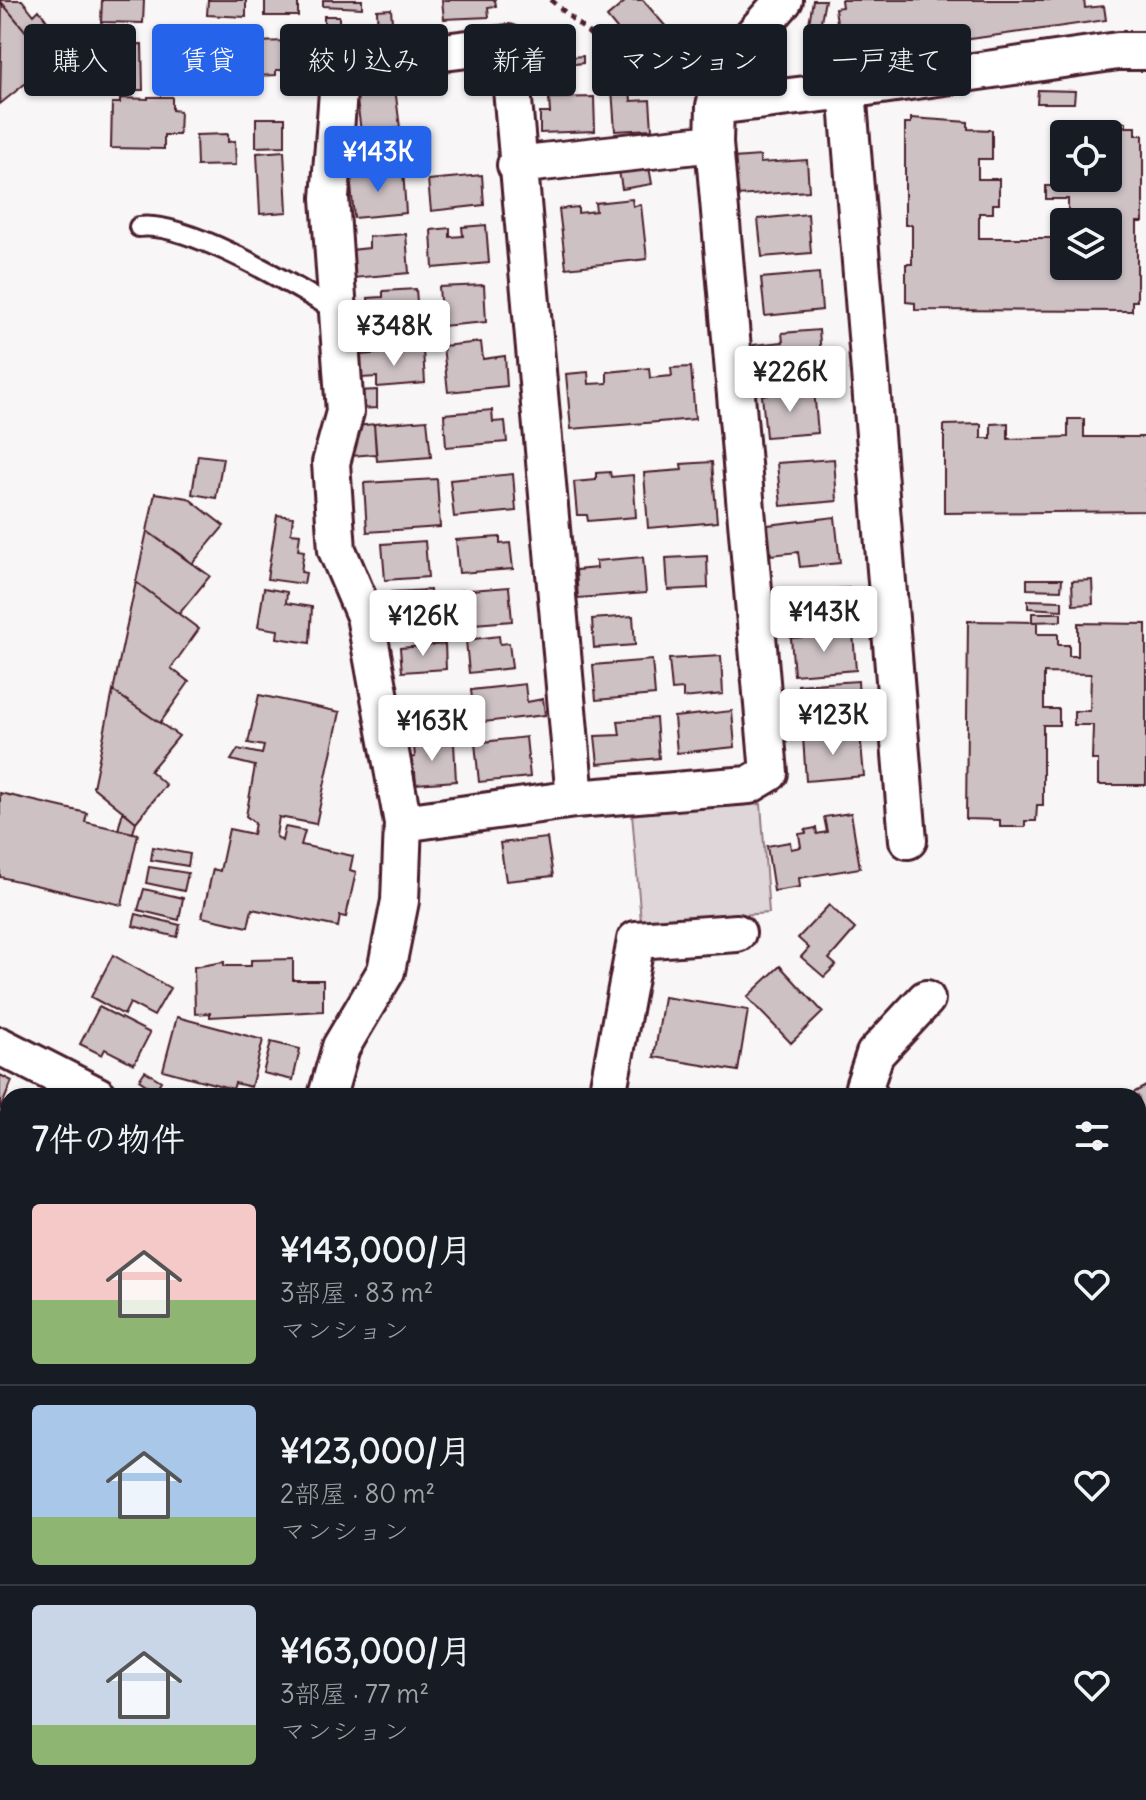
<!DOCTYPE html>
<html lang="ja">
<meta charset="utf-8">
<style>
:root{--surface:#171b24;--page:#20242c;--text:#f1f3f6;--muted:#9ea1a6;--line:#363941;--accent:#2563eb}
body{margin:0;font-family:Delius,"Klee One",sans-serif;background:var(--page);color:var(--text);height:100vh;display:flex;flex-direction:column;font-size:30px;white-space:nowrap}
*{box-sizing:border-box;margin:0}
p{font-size:26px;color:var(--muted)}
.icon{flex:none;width:44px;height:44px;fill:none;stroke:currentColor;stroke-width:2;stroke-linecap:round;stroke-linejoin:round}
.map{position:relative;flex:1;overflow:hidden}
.sheet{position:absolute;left:0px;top:1088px;width:1146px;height:712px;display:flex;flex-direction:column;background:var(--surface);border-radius:24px 24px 0 0;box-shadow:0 2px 6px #0004}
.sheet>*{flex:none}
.banner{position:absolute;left:24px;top:24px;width:1098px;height:72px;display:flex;gap:16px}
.fabs{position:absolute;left:1050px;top:120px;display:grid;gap:16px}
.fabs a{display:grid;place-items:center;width:72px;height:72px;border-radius:8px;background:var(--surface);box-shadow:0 2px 6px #0004;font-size:40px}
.price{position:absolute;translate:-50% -68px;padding:0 18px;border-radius:8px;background:#fff;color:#222;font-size:26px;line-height:52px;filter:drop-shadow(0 2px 4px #0008)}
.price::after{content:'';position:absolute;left:50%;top:48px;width:24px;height:18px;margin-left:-12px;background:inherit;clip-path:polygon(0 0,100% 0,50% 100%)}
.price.on{background:var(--accent);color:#fff}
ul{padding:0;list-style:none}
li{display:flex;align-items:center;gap:24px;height:200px;padding:0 32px}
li+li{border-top:2px solid var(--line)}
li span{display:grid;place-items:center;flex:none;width:224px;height:160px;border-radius:8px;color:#555}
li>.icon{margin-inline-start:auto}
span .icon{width:96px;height:96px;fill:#fffc;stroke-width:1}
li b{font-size:34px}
h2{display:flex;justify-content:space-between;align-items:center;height:96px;padding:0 32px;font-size:34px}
.tag{padding:0 28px;border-radius:8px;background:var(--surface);box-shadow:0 2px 6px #0004;font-size:28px;line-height:72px}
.tag.on{background:var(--accent);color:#fff}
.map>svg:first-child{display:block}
.green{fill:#ded6d9;stroke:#947a82;stroke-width:2}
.building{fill:#cdc1c4;stroke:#4a1f2b;stroke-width:2}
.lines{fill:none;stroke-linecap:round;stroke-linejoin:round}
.service-casing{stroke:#4a1f2b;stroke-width:24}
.minor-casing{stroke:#4a1f2b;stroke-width:42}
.tertiary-casing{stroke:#4a1f2b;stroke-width:50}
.path{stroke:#4a1f2b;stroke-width:5;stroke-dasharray:6 6;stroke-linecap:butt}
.service{stroke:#fff;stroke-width:18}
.minor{stroke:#fff;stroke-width:36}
.tertiary{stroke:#fff;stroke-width:44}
</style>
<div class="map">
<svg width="1146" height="1800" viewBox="0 0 1146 1800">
<rect width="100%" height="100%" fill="#f8f6f7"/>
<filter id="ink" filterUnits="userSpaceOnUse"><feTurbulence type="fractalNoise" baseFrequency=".0125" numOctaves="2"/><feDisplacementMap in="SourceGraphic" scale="16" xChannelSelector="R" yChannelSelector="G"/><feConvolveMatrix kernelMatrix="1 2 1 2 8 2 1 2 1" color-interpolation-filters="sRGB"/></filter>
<g filter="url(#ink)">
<path class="green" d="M761,804l8,109 -128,9 -9,-109z
M0,1319l8,6v234l-8,3z"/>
<path class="building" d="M0,0h22l12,15 5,-5 14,19 2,-2 10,15 -5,4 5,6 -29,23 -3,-35 -31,-37 -2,2z
M102,0h42l-1,23 -42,-1z
M208,0h38v17l-39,-2z
M265,0h33v16h-33z
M323,0h39v8l-39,-2z
M442,0h53l1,6 -8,1 1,10 -45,2z
M627,0h16l30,35 -21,19 -14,-16 -8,7 -23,-28z
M813,0h12l-7,37 -11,-2z
M841,0h243l1,8 19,-2 2,14 -256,36 -3,-21 -8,2 -4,-29 7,-1z
M2,3l31,37 3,35 -36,29z
M391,9l2,25 -15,1 -1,-25z
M324,16h15v26h-15z
M817,37l3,24h-8l-3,-23z
M296,41l1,29h-21v5l-20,1v-6h-12v-28z
M568,41l2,16 13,-1v7l-54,6 -3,-23z
M683,42l16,18 -17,16 -17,-17z
M158,43h66v29h-32v6h-34z
M142,44l1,46h-21v-7h-20v-29h-5l-1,-9z
M395,88l5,40 -17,2v8l-21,2 -6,-48z
M630,88l1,13 19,-1 2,29 -37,2 -3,-42z
M1038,90l37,1 -1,12h-37z
M148,97h24v13l8,1 -1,24h-15v14l-53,-1 1,-45h8v-5l28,1z
M594,97l1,34 -55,2v-20h10l-1,-15z
M256,118h29v28l-29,1z
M911,118l57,4v7l24,1v29h-14v20h21v25h-6v9h-14v25h85v28h44v-44h-40v-23h-22v-13h20v-8h42v-44h-44v32h-9v-37h37v-7h34v5h10v8h7v87h-6v79h-5v10l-217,-1v-7l-9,-1v-38h6v-39h-7v-102h6z
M228,134v8l7,-1 1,24 -39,1 -1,-31z
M284,151l3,61 -27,2 -3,-61z
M760,156v7l47,-3 2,31 -73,5 -3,-38z
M649,167l3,17 -30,5 -3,-18z
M403,170l3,43 -52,5 -4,-44z
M482,175l2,30 -53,6 -3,-31z
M632,199l1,7 8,-1 6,54 -81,9 -7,-59 19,-2v6l18,-2 -1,-8z
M808,214l3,39 -49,4 -4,-38z
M486,225l3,38 -56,5 -2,-38 19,-2v9l13,-1 -1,-9z
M406,234l3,39 -56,5 -2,-28 18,-2v-11z
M819,273l3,37 -57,6 -4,-38z
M484,285l2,37 -44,4 -3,-39z
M416,289l3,40 -48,4 -3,-35 15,-1v-6z
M819,330l3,39 -55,5v-6l-11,1 -2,-24 29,-3 -1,-9z
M481,342l2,17 22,-3 2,30 -59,6 -5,-46z
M423,350l2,33 -48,4v-10l-16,1 -2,-23z
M691,367l4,52 -124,10 -5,-55 22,-2 1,12 18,-1v-11l42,-4 1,10 22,-2 -1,-8z
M377,390v18l-19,1 -1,-18z
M814,390l4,43 -52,4 -4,-42z
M492,410l1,12 12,-1 2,21 -61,5 -2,-33z
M1068,419h16v18h62v74l-202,2v-88l37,-1v14h10v-14l17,-1v16l60,-2z
M427,420l4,37 -54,4 -3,-37z
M374,424l2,30 -25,2 -3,-29z
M198,455l25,3 -7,40 -24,-4z
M834,459l3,42 -56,5 -4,-43z
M712,462l5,60 -69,6 -4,-55 38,-3 -1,-6z
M610,472l1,5 22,-2 3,42 -48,4 -1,-6h-10l-3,-33 22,-2v-7z
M513,474l3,37 -62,6 -4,-37z
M437,479l3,48 -73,5 -3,-49z
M155,493l33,5 36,28 -32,38 -45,-33z
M277,515l16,2 -2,16 9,1 -2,16 6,1 -3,21 5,1 -2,11 -37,-5z
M835,517l5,46 -40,4 -2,-15 -27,3 -3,-30z
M147,531l63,45 -31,38 -43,-32z
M500,537v7l10,-1 3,26 -54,4 -3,-33z
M425,541l3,36 -43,3 -3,-36z
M707,556l1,32 -40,2 -2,-32z
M643,557l3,36 -68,5 -2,-28 21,-2 -1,-7z
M1027,579h35l-1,11 -34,-1z
M1092,580l1,24 -20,1 -1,-24z
M136,582l63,47 -28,39 18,14 -29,41 -47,-32z
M509,587l3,34 -51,4 -3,-34z
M264,588l23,4 -1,11 26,4 -2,36 -33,-5 1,-8 -20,-3z
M849,588l2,39 -60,4 -2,-39z
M430,590l2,33 -48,3 -2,-22h10l-1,-12z
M1028,600l34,1v9l-34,-2z
M1032,613h29v8l-29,1z
M633,616l2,29 -41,3 -2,-29z
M968,621l69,1v12h21v11h11v11h9v-33l68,1v161h-48v-25h-6l1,-35h-19v-14h16l1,-37 -47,-1v36h15v16h-16v80h-6l-1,16h-11v6h-25v-7l-34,-1z
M853,633l3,37 -62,5 -3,-37z
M499,636l1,8 9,-1 3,25 -43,5 -3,-33z
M445,644l1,25 -44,3 -2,-24z
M721,656l2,38 -40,4v-9l-11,1 -3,-31z
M652,660l3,35 -59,5 -3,-35z
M858,681l2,40 -54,4 -1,-10 -5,1 -2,-31z
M525,684l2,18 16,-3 2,16 -70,8 -4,-33z
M113,691l66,45 -29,35 16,14 -30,37 -43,-35z
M259,695l81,17 -24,112 -37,-7 -3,19 6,5 3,-14 20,4 -4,14 52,11 -3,14 6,2 -10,45 -6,-1 -2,11 -86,-18 -4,18 -46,-10 11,-48 7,2 9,-42 24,5 2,-11 -9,-7 9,-50 -24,-6 7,-11 24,5 2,-8 -16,-3z
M401,700h44v27h-44z
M732,711l3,36 -58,6 -3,-36z
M656,718l3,40 -61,6 -3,-28 25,-1 -2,-14z
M860,733l4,43 -58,5 -3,-44z
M526,737l4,40 -51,5 -4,-39z
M454,743l2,38 -40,3 -1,-12 -12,1 -1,-15 13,-1 -1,-12z
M0,793l87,20 -2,9 53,12 -16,71 -122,-28z
M123,811l13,11 -3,11 -15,-3z
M851,813l9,55 -61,10 1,9 -26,4 -7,-45 23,-4 1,7 10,-2 -2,-13 7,-1 -1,-3 11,-2 1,6 10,-2 -3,-15z
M547,838l6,38 -47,5 -6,-38z
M153,847l37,7 -2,12 -37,-6z
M149,867l39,6 -4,18 -38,-8z
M144,889l39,9 -4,22 -41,-10z
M829,905l26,24 -26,30 7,6 -12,12 -23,-20 8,-9 -11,-10z
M136,914l44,11 -3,12 -44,-11z
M113,955l57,33 -16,28 -24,-13 -6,12 -33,-18z
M293,959v21h30v31l-113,6v-4l-15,1 -1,-47 30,-5v4h27v-6z
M780,966l43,46 -32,31 -44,-46z
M664,997l84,13 -10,61 -84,-14z
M99,1007l51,26 -16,31 -29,-15 -3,6 -22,-11z
M177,1017l86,23 -12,47 -16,-4 -2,6 -70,-19z
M271,1042l29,7 -7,31 -30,-7z
M145,1071l16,10 -6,10 -16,-11z
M0,1075l12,6 -12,29z
M1146,1086v39l-5,3 -3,-12 5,-3 -5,-17 -7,-2z
M1138,1445l8,2v54l-8,-3z
M8,1605v45l-4,2 -4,-9v-34z
M1138,1668l8,3v32l-8,-4z
M8,1728v53h-1l-7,-18v-32z
M467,1792h61l-6,8h-62z"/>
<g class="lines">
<defs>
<path id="service" d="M139,227c47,-7 155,59 198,84"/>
<path id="minor" d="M847,90l61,750
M715,106l132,-16 271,-39h28
M516,165l198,-22
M403,823l172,-24 174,-14 20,-12 -55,-630 1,-37 10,-39 59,-67
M0,1046l98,50
M327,1096l14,-49 45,-76 14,-70 3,-78 -38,-207 -28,-66 -6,-87 14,-51 -15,-214 10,-133 168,-21 67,755
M607,1096l29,-156 101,-7
M869,1096l-5,-9 11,-33 51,-55
M1138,1171l8,10
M1138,1409l8,-10
M0,1695l8,-4
M264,1800v-8"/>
<path id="tertiary" d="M1138,1532l8,3
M871,1800l5,-8"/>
</defs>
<use href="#service" class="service-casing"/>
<use href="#minor" class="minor-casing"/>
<use href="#tertiary" class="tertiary-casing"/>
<path class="path" d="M551,0l40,35 94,57
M0,1266l8,6"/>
<use href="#service" class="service"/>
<use href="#minor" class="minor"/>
<use href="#tertiary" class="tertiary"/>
</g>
</g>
</svg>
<div class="fabs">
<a><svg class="icon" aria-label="locate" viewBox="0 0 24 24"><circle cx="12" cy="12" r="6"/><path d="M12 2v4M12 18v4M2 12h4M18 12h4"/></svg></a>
<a><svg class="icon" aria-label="layers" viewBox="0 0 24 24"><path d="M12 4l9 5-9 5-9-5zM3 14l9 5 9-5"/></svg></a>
</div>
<b class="price on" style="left:378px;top:194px">¥143K</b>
<b class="price" style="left:394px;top:368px">¥348K</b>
<b class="price" style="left:790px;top:414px">¥226K</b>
<b class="price" style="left:824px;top:654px">¥143K</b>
<b class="price" style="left:423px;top:658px">¥126K</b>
<b class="price" style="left:833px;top:757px">¥123K</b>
<b class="price" style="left:432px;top:763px">¥163K</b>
<div class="banner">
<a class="tag">購入</a>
<a class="tag on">賃貸</a>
<a class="tag">絞り込み</a>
<a class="tag">新着</a>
<a class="tag">マンション</a>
<a class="tag">一戸建て</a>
</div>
<section class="sheet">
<h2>7件の物件<svg class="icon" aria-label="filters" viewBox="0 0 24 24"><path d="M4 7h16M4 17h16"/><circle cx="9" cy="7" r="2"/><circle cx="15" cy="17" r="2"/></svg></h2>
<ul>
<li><span style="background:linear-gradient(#f6c9c9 60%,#8fb573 0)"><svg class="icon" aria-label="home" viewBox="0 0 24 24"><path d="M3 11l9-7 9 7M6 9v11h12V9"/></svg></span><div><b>¥143,000/月</b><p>3部屋 · 83 m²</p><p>マンション</p></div><svg class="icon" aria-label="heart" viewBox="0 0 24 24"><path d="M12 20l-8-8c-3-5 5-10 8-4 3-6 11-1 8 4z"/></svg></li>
<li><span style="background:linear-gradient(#a9c7e8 70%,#8fb573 0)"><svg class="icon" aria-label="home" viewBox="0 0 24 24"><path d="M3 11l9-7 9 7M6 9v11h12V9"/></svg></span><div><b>¥123,000/月</b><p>2部屋 · 80 m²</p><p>マンション</p></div><svg class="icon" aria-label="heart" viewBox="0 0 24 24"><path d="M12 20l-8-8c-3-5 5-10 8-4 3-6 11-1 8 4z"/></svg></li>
<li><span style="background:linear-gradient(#c9d6e8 75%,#8fb573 0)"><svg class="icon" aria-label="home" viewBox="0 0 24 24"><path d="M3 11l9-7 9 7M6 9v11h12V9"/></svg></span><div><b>¥163,000/月</b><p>3部屋 · 77 m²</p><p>マンション</p></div><svg class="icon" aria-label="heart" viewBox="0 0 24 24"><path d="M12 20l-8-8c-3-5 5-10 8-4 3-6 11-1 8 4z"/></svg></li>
</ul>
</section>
</div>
